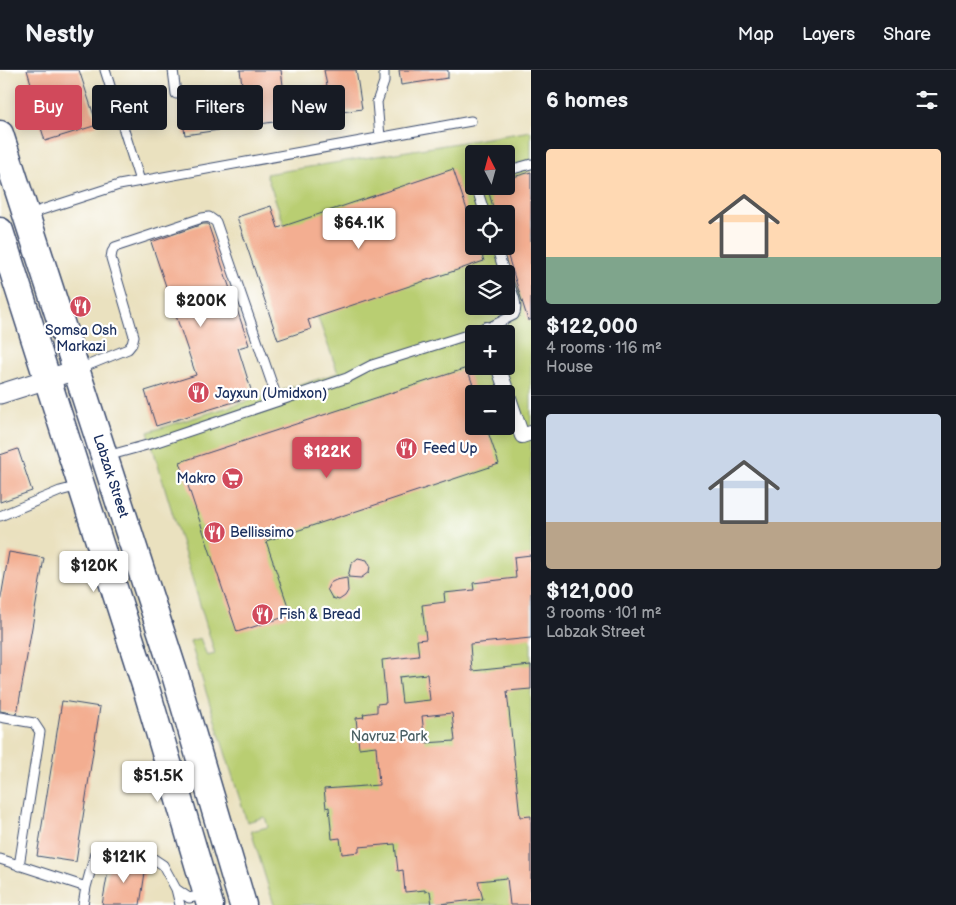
<!DOCTYPE html>
<meta charset="utf-8">
<style>
:root{--surface:#171b24;--page:#242831;--text:#f1f3f6;--muted:#9ea1a6;--line:#363941;--accent:#d1495b}
body{margin:0;font-family:"Balsamiq Sans",sans-serif;background:var(--page);color:var(--text);height:100vh;display:flex;flex-direction:column;font-size:19px;white-space:nowrap}
*{box-sizing:border-box;margin:0}
p{font-size:16px;color:var(--muted)}
.icon{flex:none;width:28px;height:28px;fill:none;stroke:currentColor;stroke-width:2;stroke-linecap:round;stroke-linejoin:round}
.map{position:relative;flex:1;overflow:hidden}
.side{display:flex;flex-direction:column;background:var(--surface);width:425px}
.side>*{flex:none}
.banner{position:absolute;left:15px;top:15px;width:440px;height:45px;display:flex;gap:10px}
.needle{width:32px;rotate:354deg}
.fabs{position:absolute;left:465px;top:75px;display:grid;gap:10px}
.fabs a{display:grid;place-items:center;width:50px;height:50px;border-radius:5px;background:var(--surface);box-shadow:0 2px 12px #0003;font-size:25px}
.price{position:absolute;translate:-50% -42px;padding:0 11px;border-radius:5px;background:#fff;color:#222;font-size:16px;line-height:32px;filter:drop-shadow(0 1px 2px #0008)}
.price::after{content:'';position:absolute;left:50%;top:30px;width:15px;height:11px;margin-left:-8px;background:inherit;clip-path:polygon(0 0,100% 0,50% 100%)}
.price.current{background:var(--accent);color:#fff}
ul{padding:0;list-style:none}
li{display:grid;align-content:center;gap:10px;height:265px;padding:0 15px}
li+li{border-top:1px solid var(--line)}
li span{display:grid;place-items:center;height:155px;border-radius:5px;color:#555}
li>.icon{margin-inline-start:auto}
span .icon{width:90px;height:90px;fill:#fffc;stroke-width:1}
li b{font-size:21px}
h2{display:flex;justify-content:space-between;align-items:center;height:60px;padding:0 15px;font-size:21px}
.pill{padding:0 18px;border-radius:5px;background:var(--surface);box-shadow:0 2px 12px #0003;font-size:18px;line-height:45px}
.pill.current{background:var(--accent);color:#fff}
header{display:flex;align-items:center;gap:30px;box-sizing:border-box;height:70px;padding:0 25px;background:var(--surface);border-bottom:1px solid var(--line)}
header strong{font-size:24px}
nav{display:flex;gap:28px;margin-inline-start:auto;font-size:18px}
main{display:flex;flex:1;min-height:0}
.map>svg:first-child{display:block}
.green{fill:#b9ce72;stroke:#6a7e68;fill-rule:evenodd}
.building{fill:#f3ae91;fill-rule:evenodd}
.lines{fill:none;stroke-linecap:round;stroke-linejoin:round}
.service-casing{stroke:#3a4a6d;stroke-width:11}
.pedestrian-casing{stroke:#3a4a6d;stroke-width:16}
.minor-casing{stroke:#3a4a6d;stroke-width:21}
.secondary-casing{stroke:#3a4a6d;stroke-width:29}
.service{stroke:#fff;stroke-width:9}
.pedestrian{stroke:#fff;stroke-width:14}
.minor{stroke:#fff;stroke-width:19}
.secondary{stroke:#fff;stroke-width:26}
.labels{text-anchor:middle;dominant-baseline:central;stroke-width:4.5;stroke-linejoin:round;paint-order:stroke}
.poi-label{font-size:14px;fill:#1b2f5e;stroke:#fff;text-anchor:start}
.street-label{font-size:14px;fill:#1b2f5e;stroke:#fff}
.park-label{font-size:14px;fill:#4a5f64;stroke:#fff}
</style>
<header>
<strong>Nestly</strong>
<nav><a>Map</a><a>Layers</a><a>Share</a></nav>
</header>
<main>
<div class="map">
<svg width="531" height="835" viewBox="0 0 531 835">
<rect width="100%" height="100%" fill="#fff"/>
<filter id="ink" filterUnits="userSpaceOnUse"><feTurbulence type="fractalNoise" baseFrequency=".02" numOctaves="2"/><feDisplacementMap in="SourceGraphic" scale="10" xChannelSelector="R" yChannelSelector="G"/><feConvolveMatrix kernelMatrix="1 2 1 2 8 2 1 2 1" color-interpolation-filters="sRGB"/></filter>
<filter id="wash" filterUnits="userSpaceOnUse"><feTurbulence type="fractalNoise" baseFrequency=".0096" numOctaves="4" result="noise"/><feDisplacementMap in="SourceGraphic" scale="20" xChannelSelector="R" yChannelSelector="G"/><feGaussianBlur stdDeviation="1.12" result="paint"/><feColorMatrix in="noise" values="0 0 0 0 0 0 0 0 0 0 0 0 0 0 0 0 0 1.4 0 .05"/><feComposite in="paint" operator="in"/></filter>
<g filter="url(#wash)">
<rect width="100%" height="100%" fill="#eae1bf"/>
<path class="green" d="M531,61v774h-257l-23,-74 17,-4 -3,-10 -18,5 -57,-181 10,-3 7,18 8,-2 -67,-222 190,-59 -72,-199zM474,84h32v32h-32zM474,144h32v32h-32zM474,204h32v32h-32zM474,264h32v32h-32zM474,324h32v32h-32z"/>
<g id="blocks">
<path class="building" d="M27,0h52l18,55 -52,16 -13,-43 3,-1z
M240,0h41l3,23 43,-7 -3,-16h32l6,39 -177,26 -4,-27 63,-9z
M399,0h49v8l-47,7z
M453,99l21,61v16h5l5,15 -176,59 3,9 -33,11 -41,-123 34,-11 7,22z
M531,102v148h-3l-22,-70v-36h-11l-8,-28h19v-7z
M203,154h5l41,121 -11,3 15,48 -97,30 -11,-35 51,-16 -45,-133z
M467,298l7,20v38h12l13,38 -233,77 25,74 -54,17 -57,-170z
M18,379l14,42 -32,11v-47z
M9,482l35,6 -27,156 -17,-3v-108z
M531,485v83l-61,6 2,27 59,-6v24l-24,2 13,126 11,-1v89h-21l-3,-27 -29,3 5,18 -51,6 -2,-14 -5,1v-2l-20,2 -2,-22 -5,1 -3,-27 -36,3v5l-17,2 -2,-16 -8,1 -3,-32 -3,1 -2,-19 55,-4 -3,-39 -17,2 -3,-30 8,-1 -1,-3 14,-2v-8l9,-1 -4,-43 37,-4 -2,-16 9,-1 -4,-34 23,-3 -1,-9 30,-3 -1,-7 43,-5 -2,-21zM427,604l3,26 -28,3 -3,-26zM452,643l3,28 -30,2 -3,-27z
M358,488l9,2 3,6 -1,6 -8,6 -13,-1 3,-13z
M347,508l1,13 -3,5 -6,4 -7,-2 -5,-9 3,-6 6,-3z
M62,631l38,6 -24,155 -39,-6z
M110,790l36,6 -6,39h-38z"/>
</g>
</g>
<g filter="url(#ink)">
<use href="#blocks" fill-opacity="0" stroke="#3a4a6d" stroke-width="1"/>
<g class="lines">
<defs>
<path id="service" d="M105,0l35,111
M173,0l3,24
M380,67l-3,-35 7,-20v-12
M506,101l25,-7
M476,116l9,28
M29,144l90,-29 352,-64
M496,176l9,28
M79,299l49,-20 4,-5 2,-8 -23,-78 1,-6 3,-5 87,-29 7,-1 7,5 62,179
M107,386l47,-13 193,-65 25,-13 114,-36 28,-14c6,-10 -4,-28 -8,-38
M0,446l60,-25 19,-5
M0,647l34,6 6,9 -21,134
M0,789l86,28 9,-33 7,-5h8l44,10 9,6 13,24 13,9 15,-3
M176,819l4,16
M83,835l3,-18"/>
<path id="pedestrian" d="M486,259l1,5
M498,296l24,70 9,-3"/>
<path id="minor" d="M0,324l76,-24"/>
<path id="secondary" d="M0,64l176,544 67,227
M0,161l146,457 64,217"/>
</defs>
<use href="#service" class="service-casing"/>
<use href="#pedestrian" class="pedestrian-casing"/>
<use href="#minor" class="minor-casing"/>
<use href="#secondary" class="secondary-casing"/>
<use href="#service" class="service"/>
<use href="#pedestrian" class="pedestrian"/>
<use href="#minor" class="minor"/>
<use href="#secondary" class="secondary"/>
</g>
</g>
<defs>
<symbol id="restaurant-disc" viewBox="-11 -11 22 22"><circle r="9.5" fill="#d1495b" stroke="#fff"/><path d="M-5-6h1v4h1v-4h1v4h1v-4h1v5L-1.5 .5V6h-2V.5L-5-1ZM5-6V6H3V1.5H1.5Q1.5-4 5-6Z" fill="#fff"/></symbol>
<symbol id="supermarket-disc" viewBox="-11 -11 22 22"><circle r="9.5" fill="#d1495b" stroke="#fff"/><path d="M-6-5.5h2.5l.6 2H6L4.5 2H-2.5L-4.4-4H-6ZM-1.5 3.2a1.3 1.3 0 1 0 .1 0ZM3 3.2a1.3 1.3 0 1 0 .1 0Z" fill="#fff"/></symbol>
</defs>
<g fill-rule="evenodd">
<use href="#restaurant-disc" x="68" y="224" width="25" height="25"/>
<use href="#restaurant-disc" x="186" y="310" width="25" height="25"/>
<use href="#restaurant-disc" x="394" y="366" width="25" height="25"/>
<use href="#supermarket-disc" x="220" y="396" width="25" height="25"/>
<use href="#restaurant-disc" x="202" y="450" width="25" height="25"/>
<use href="#restaurant-disc" x="250" y="532" width="25" height="25"/>
</g>
<g class="labels">
<g class="poi-label">
<text x="81" y="260" text-anchor="middle">Somsa Osh<tspan x="81" dy="16">Markazi</tspan></text>
<text x="215" y="323">Jayxun (Umidxon)</text>
<text x="423" y="378">Feed Up</text>
<text x="216" y="408" text-anchor="end">Makro</text>
<text x="230" y="462">Bellissimo</text>
<text x="279" y="544">Fish &amp; Bread</text>
</g>
<g class="street-label">
<text transform="translate(111 406) rotate(72)">Labzak Street</text>
</g>
<g class="park-label">
<text x="389" y="666">Navruz Park</text>
</g>
</g>
</svg>
<div class="fabs">
<a><svg class="needle" viewBox="-14 -14 28 28"><path d="M0-13l5 13h-10z" fill="#e53935"/><path d="M0 13l5-13h-10z" fill="#9ea1a6"/></svg></a>
<a><svg class="icon" aria-label="locate" viewBox="0 0 24 24"><circle cx="12" cy="12" r="6"/><path d="M12 2v4M12 18v4M2 12h4M18 12h4"/></svg></a>
<a><svg class="icon" aria-label="layers" viewBox="0 0 24 24"><path d="M12 4l9 5-9 5-9-5zM3 14l9 5 9-5"/></svg></a>
<a>+</a>
<a>−</a>
</div>
<b class="price" style="left:359px;top:180px">$64.1K</b>
<b class="price" style="left:201px;top:258px">$200K</b>
<b class="price current" style="left:327px;top:409px">$122K</b>
<b class="price" style="left:94px;top:523px">$120K</b>
<b class="price" style="left:158px;top:733px">$51.5K</b>
<b class="price" style="left:124px;top:814px">$121K</b>
<div class="banner">
<a class="pill current">Buy</a>
<a class="pill">Rent</a>
<a class="pill">Filters</a>
<a class="pill">New</a>
</div>
</div>
<section class="side">
<h2>6 homes<svg class="icon" aria-label="filters" viewBox="0 0 24 24"><path d="M4 7h16M4 17h16"/><circle cx="9" cy="7" r="2"/><circle cx="15" cy="17" r="2"/></svg></h2>
<ul>
<li><span style="background:linear-gradient(#ffd9b3 70%,#7fa58c 0)"><svg class="icon" aria-label="home" viewBox="0 0 24 24"><path d="M3 11l9-7 9 7M6 9v11h12V9"/></svg></span><div><b>$122,000</b><p>4 rooms · 116 m²</p><p>House</p></div></li>
<li><span style="background:linear-gradient(#c9d6e8 70%,#b9a48a 0)"><svg class="icon" aria-label="home" viewBox="0 0 24 24"><path d="M3 11l9-7 9 7M6 9v11h12V9"/></svg></span><div><b>$121,000</b><p>3 rooms · 101 m²</p><p>Labzak Street</p></div></li>
</ul>
</section>
</main>
